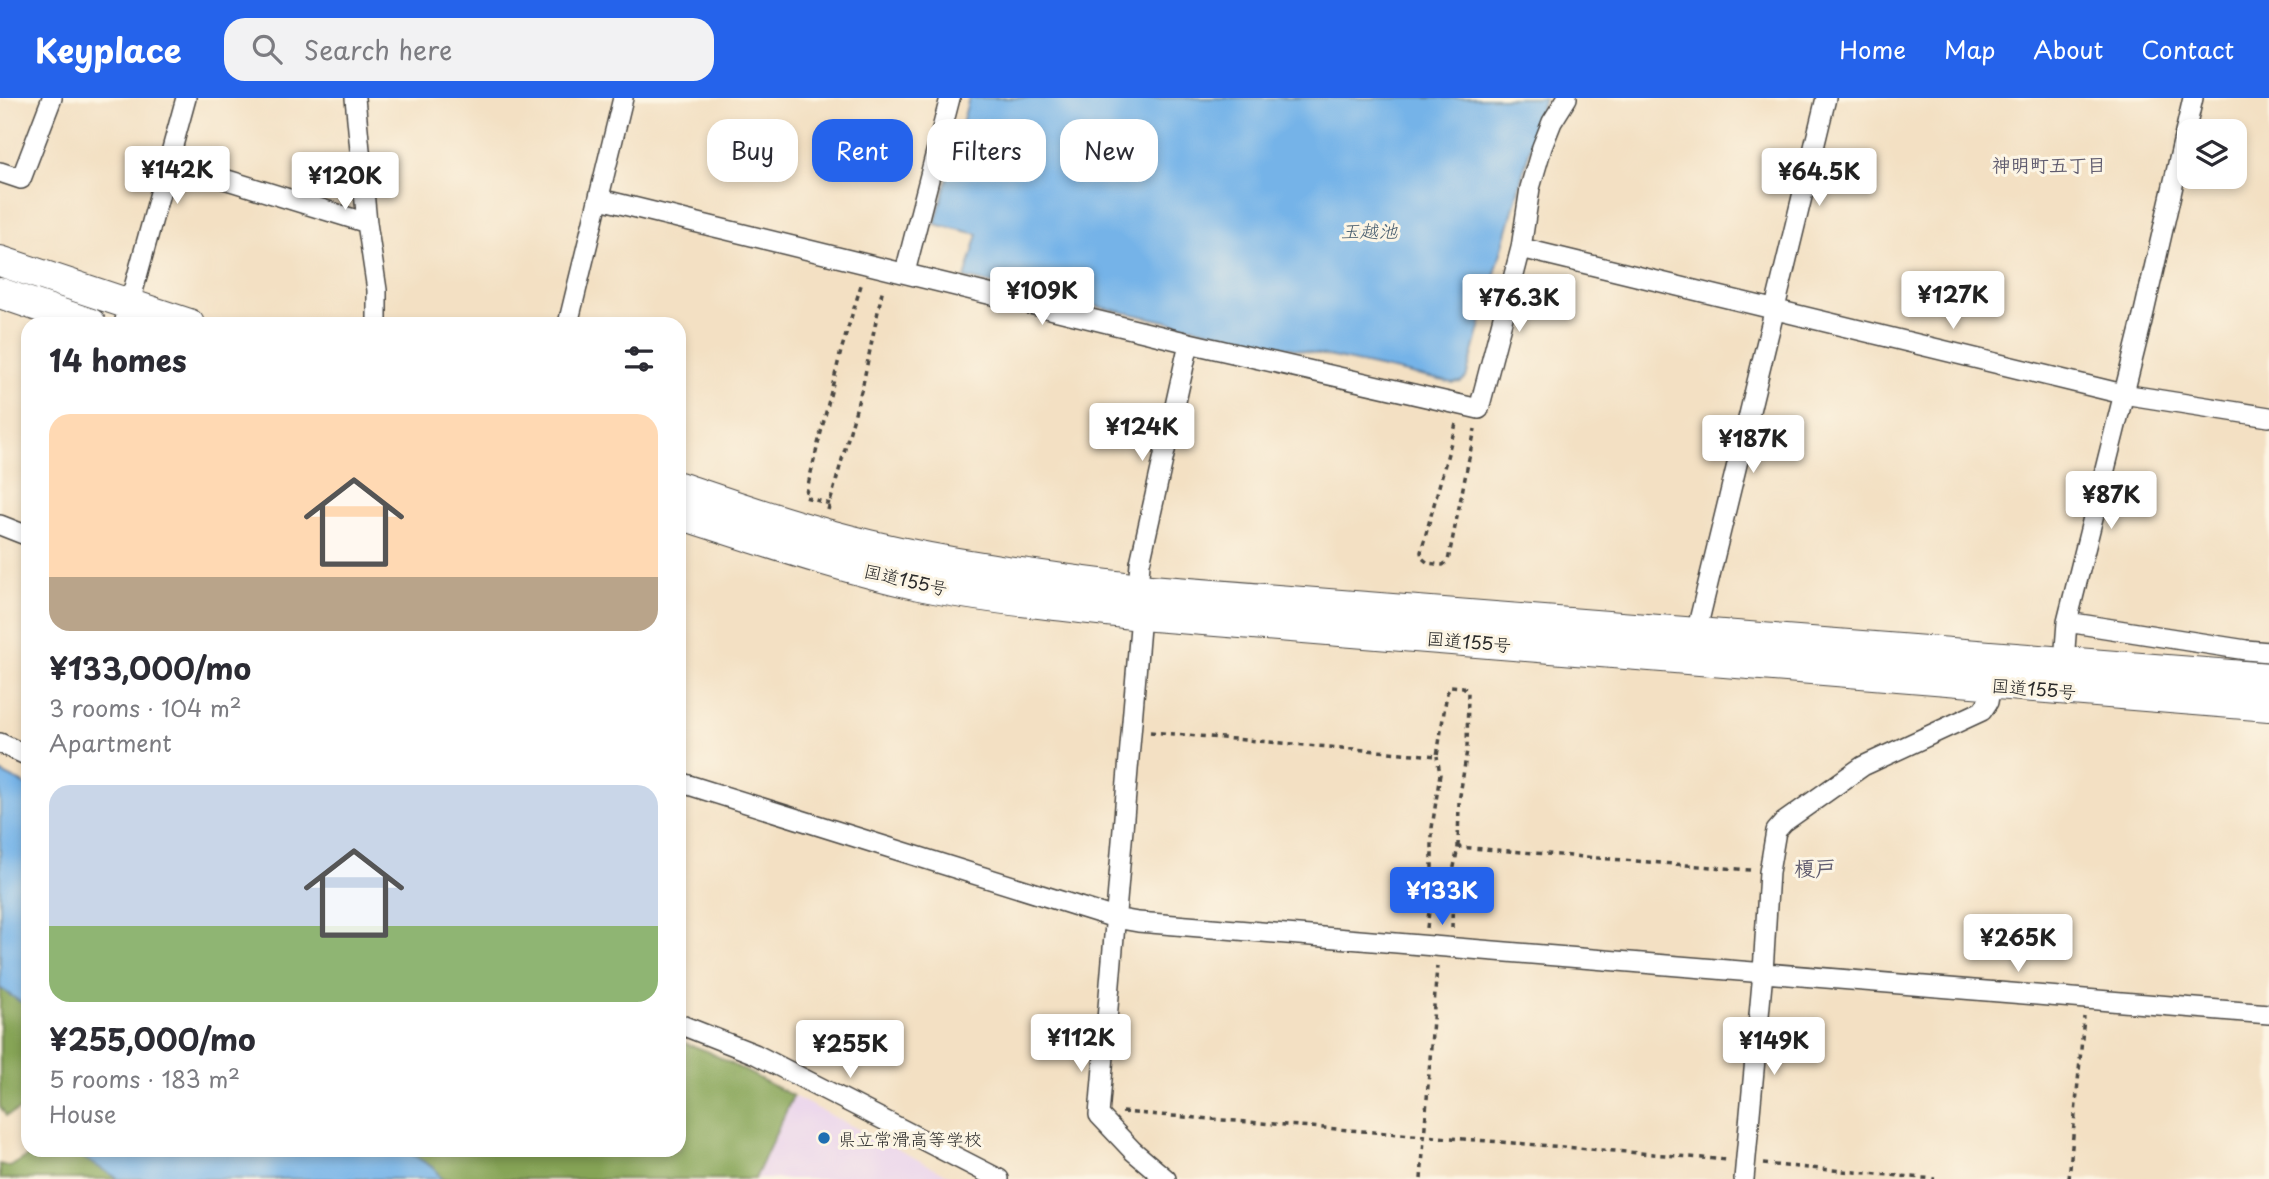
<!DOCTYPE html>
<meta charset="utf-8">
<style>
:root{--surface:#fff;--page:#f2f2f3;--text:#2b2b33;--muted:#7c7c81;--accent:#2563eb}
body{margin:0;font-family:"Playpen Sans","Klee One",sans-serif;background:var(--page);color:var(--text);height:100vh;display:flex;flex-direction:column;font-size:26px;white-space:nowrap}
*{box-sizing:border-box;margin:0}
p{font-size:23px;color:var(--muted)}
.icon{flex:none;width:38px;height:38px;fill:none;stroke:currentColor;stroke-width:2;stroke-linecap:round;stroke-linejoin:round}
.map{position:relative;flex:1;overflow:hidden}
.drawer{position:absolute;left:21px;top:219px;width:665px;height:840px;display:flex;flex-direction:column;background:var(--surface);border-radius:21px;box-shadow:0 4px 10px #0003}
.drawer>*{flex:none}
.guide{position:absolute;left:707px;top:21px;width:665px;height:63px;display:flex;gap:14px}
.buttons{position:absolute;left:2177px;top:21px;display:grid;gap:14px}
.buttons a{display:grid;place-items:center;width:70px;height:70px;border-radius:14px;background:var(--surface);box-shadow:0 4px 10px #0003;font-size:35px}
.price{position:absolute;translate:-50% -60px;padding:0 16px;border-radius:7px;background:#fff;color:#222;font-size:23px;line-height:46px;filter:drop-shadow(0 2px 4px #0008)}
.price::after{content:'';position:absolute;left:50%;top:42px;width:21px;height:16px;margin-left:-10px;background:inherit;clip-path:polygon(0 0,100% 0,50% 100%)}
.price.active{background:var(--accent);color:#fff}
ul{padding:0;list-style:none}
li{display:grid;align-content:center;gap:14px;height:371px;padding:0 28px}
li span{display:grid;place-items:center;height:217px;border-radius:21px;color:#555}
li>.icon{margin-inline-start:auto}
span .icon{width:126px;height:126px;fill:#fffc;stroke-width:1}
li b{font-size:30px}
h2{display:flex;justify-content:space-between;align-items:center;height:84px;padding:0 28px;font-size:30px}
.tag{padding:0 24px;border-radius:21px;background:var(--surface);box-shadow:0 4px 10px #0003;font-size:24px;line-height:63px}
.tag.active{background:var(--accent);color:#fff}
header{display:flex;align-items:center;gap:42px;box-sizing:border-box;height:98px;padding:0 35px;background:var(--accent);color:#fff}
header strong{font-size:33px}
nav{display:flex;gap:38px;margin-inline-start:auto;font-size:24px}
.search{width:490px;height:63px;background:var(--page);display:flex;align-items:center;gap:18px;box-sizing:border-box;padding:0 24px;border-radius:21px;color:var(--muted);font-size:26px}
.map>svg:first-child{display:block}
.built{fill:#e9d2ed}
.forest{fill:#86a457;stroke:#586841;stroke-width:2}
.water{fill:#75b3e8;stroke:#506f8a;stroke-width:2}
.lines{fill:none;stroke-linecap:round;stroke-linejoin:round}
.minor-casing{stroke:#494642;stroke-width:22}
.highway-casing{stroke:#494642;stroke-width:32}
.path{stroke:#494642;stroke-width:3.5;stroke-dasharray:5 5;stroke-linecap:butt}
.minor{stroke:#fff;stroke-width:19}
.highway{stroke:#fff;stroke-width:30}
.poi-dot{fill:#1f6fb2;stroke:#fcf5e5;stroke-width:2.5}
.labels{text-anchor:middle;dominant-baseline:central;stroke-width:6;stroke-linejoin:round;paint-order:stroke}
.street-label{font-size:18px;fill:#2b2b2b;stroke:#fcf5e5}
.poi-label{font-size:18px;fill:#2b2b2b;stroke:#fcf5e5;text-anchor:start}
.neighbourhood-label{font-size:19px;font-weight:bold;fill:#605c6f;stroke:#fcf5e5}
.water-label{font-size:19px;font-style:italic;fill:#455b6d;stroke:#fcf5e5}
.quarter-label{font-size:21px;font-weight:bold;fill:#605c6f;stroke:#fcf5e5}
</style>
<header>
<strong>Keyplace</strong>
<div class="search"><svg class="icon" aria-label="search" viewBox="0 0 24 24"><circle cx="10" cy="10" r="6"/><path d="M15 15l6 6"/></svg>Search here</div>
<nav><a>Home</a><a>Map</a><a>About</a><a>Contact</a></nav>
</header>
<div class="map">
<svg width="2269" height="1081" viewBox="0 0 2269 1081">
<rect width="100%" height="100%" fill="#fcf5e5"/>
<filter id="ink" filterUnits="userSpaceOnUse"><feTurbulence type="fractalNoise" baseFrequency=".0143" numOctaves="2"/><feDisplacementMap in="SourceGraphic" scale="14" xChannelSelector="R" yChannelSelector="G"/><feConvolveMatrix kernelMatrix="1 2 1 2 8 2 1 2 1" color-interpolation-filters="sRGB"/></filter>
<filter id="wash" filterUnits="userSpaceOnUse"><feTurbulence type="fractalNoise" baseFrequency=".00686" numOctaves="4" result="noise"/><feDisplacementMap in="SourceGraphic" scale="28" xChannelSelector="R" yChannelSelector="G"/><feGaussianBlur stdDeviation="1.57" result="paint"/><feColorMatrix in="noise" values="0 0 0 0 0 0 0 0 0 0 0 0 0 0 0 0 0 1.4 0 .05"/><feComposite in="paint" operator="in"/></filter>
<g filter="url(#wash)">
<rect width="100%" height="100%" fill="#f3e0c3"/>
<path class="built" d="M793,998l163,83h-201z"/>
<path class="forest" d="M0,890l28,19v99l-22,10 -6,-10z
M679,943l28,10 86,45 -38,83h-314l-6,-10 -30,-19h274z
M38,1052h32l49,29h-119v-15l10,3z"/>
<path class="water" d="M969,0h575l-78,280 -5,4 -8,1 -488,-105 13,-44 -43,-10z
M0,674l28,14v221l-28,-19z
M70,1052h335l30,19 6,10h-322z"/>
</g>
<g filter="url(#ink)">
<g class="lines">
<defs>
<path id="minor" d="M355,0l12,125 10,67v34
M169,64l198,61
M0,74l21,7 31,-81
M600,101l589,144 290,66 42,-161 9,-60 12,-41 10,-25 15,-24
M1521,150l602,146 146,23
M905,174l45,-174
M124,226l62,-226
M568,226l55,-226
M0,427l28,11
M1138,491l2,-26 49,-220
M1141,517l-42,500 34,36 33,28
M2067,524l179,28 23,2
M1696,535l130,-535
M2064,564l3,-40 75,-301 51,-223
M0,645l28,13
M679,684l436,136 23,4 1131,92
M679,926l76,30 244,125
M1744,1081l19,-207 6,-100 7,-41 8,-9 79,-56 119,-55 6,-9 3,-18"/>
<path id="highway" d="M0,163l189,63
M0,195l91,31
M679,389c62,21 125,43 190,58 88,21 179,32 269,44l1131,89
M679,416c79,25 159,53 240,71 73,15 149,21 222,30l1128,91"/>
</defs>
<use href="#minor" class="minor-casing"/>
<use href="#highway" class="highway-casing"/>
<path class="path" d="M1456,326l-35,128 1,6 6,5 15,2 5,-4 27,-132
M830,406l-25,-7 36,-146 21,-69
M828,412l35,-126 20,-97
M1150,634l287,24 10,-63 4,-7 12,1 5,4 -1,59 -8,52 -1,45
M1427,830l5,-42v-58l8,-54 -3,-18
M1452,830l1,-56 5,-25 292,23
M1122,1014l606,48
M1763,1066l172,15
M1421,1081l16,-213
M2069,1081l15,-162"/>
<use href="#minor" class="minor"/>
<use href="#highway" class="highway"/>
</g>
</g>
<circle class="poi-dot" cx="824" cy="1040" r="7"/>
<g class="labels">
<g class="street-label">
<text transform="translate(906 481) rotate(13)">国道155号</text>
<text transform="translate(1469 543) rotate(5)">国道155号</text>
<text transform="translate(2034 590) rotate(5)">国道155号</text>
</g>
<g class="poi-label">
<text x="838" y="1040">県立常滑高等学校</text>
</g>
<g class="neighbourhood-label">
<text x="2049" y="66">神明町五丁目</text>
</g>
<g class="water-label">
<text x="1369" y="132">玉越池</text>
</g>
<g class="quarter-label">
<text x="1815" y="769">榎戸</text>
</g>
</g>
</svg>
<div class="buttons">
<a><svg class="icon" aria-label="layers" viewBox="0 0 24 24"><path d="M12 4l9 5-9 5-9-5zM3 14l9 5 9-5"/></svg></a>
</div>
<b class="price" style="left:177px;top:108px">¥142K</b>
<b class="price" style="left:1819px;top:110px">¥64.5K</b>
<b class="price" style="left:345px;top:114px">¥120K</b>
<b class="price" style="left:1042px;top:229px">¥109K</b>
<b class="price" style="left:1953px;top:233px">¥127K</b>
<b class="price" style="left:1519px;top:236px">¥76.3K</b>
<b class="price" style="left:1142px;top:365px">¥124K</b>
<b class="price" style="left:1753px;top:377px">¥187K</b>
<b class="price" style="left:2111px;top:433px">¥87K</b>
<b class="price active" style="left:1442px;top:829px">¥133K</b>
<b class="price" style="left:2018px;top:876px">¥265K</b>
<b class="price" style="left:1081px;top:976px">¥112K</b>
<b class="price" style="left:1774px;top:979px">¥149K</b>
<b class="price" style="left:850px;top:982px">¥255K</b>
<div class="guide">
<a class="tag">Buy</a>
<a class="tag active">Rent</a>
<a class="tag">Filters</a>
<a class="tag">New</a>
</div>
<section class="drawer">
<h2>14 homes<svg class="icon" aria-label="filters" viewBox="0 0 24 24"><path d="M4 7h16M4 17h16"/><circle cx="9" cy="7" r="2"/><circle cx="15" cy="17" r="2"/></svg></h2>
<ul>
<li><span style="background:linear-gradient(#ffd9b3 75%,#b9a48a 0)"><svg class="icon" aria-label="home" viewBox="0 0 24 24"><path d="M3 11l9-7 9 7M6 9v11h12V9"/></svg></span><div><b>¥133,000/mo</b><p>3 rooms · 104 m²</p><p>Apartment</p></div></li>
<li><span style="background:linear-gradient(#c9d6e8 65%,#8fb573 0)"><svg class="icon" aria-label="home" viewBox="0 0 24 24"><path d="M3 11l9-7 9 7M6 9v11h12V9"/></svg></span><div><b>¥255,000/mo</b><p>5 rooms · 183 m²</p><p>House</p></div></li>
</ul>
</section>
</div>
